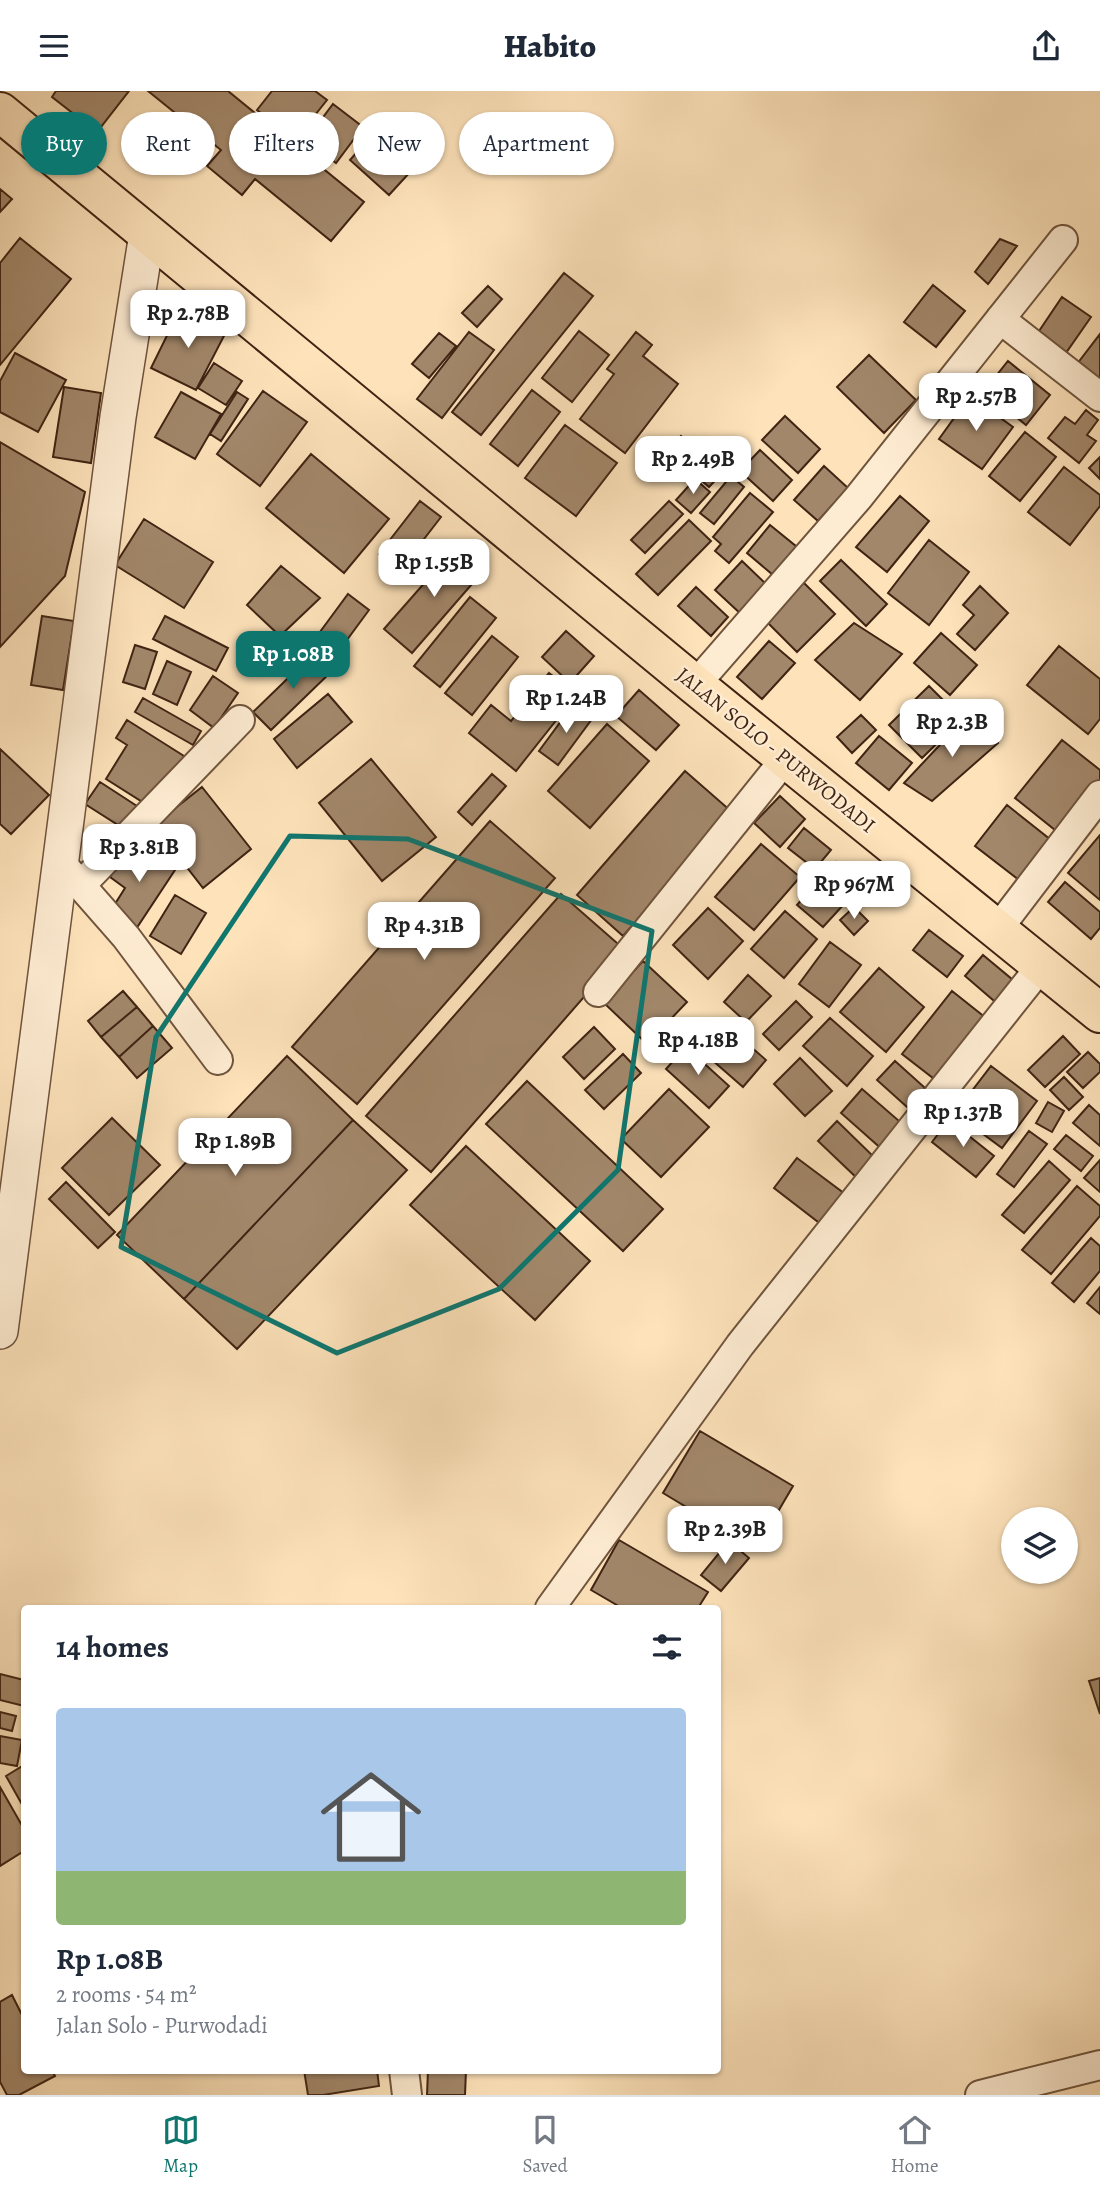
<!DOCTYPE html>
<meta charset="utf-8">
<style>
:root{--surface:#fff;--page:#f2f2f3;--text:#1f2937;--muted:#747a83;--line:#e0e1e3;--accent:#0f766e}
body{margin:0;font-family:Alegreya,serif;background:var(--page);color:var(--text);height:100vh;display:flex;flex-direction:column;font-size:26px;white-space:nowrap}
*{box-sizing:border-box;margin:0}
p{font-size:23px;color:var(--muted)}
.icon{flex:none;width:38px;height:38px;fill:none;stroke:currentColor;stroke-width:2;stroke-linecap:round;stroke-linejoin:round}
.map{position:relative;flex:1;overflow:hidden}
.details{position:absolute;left:21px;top:1514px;width:700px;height:469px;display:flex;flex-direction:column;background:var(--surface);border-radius:7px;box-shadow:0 2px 5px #0004}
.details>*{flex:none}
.guide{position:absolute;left:21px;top:21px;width:700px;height:63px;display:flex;gap:14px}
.controls{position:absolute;left:1001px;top:1416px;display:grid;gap:14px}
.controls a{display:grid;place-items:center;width:77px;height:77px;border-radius:50%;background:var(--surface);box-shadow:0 2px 5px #0004;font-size:35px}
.price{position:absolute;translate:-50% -60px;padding:0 16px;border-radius:14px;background:#fff;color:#222;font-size:23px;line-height:46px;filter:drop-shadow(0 2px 4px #0008)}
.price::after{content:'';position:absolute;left:50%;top:42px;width:21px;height:16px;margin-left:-10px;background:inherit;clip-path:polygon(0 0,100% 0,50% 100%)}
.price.active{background:var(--accent);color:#fff}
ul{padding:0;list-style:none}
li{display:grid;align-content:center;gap:14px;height:371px;padding:0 35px}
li+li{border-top:2px solid var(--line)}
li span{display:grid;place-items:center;height:217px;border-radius:7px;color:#555}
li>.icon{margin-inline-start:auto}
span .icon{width:126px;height:126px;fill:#fffc;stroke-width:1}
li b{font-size:30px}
h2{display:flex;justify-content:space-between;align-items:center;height:84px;padding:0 35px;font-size:30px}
.tag{padding:0 24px;border-radius:32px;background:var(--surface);box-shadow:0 2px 5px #0004;font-size:24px;line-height:63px}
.tag.active{background:var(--accent);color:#fff}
header{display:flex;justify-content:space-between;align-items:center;height:91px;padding:0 35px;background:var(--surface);font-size:32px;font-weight:800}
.dock{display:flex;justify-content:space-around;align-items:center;height:98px;border-top:2px solid var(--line);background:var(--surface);font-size:19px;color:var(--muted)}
.dock a{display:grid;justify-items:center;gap:4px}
.dock .active{color:var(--accent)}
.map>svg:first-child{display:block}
.building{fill:#a2876a;stroke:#402413;stroke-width:2}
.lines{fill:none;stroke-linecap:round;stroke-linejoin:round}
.minor-casing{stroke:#6f543d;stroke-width:32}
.tertiary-casing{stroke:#6f543d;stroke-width:38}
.primary-casing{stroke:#402413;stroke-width:42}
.minor{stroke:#feecd2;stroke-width:28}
.tertiary{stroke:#feecd2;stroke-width:35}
.primary{stroke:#fde2ba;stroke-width:38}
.marked{fill:none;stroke:#0f766e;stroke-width:5;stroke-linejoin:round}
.labels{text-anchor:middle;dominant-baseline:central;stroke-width:5;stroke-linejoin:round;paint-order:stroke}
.street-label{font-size:21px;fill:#402413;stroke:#feecd2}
</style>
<header><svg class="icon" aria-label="menu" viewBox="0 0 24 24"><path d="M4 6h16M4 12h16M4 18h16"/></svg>Habito<svg class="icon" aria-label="share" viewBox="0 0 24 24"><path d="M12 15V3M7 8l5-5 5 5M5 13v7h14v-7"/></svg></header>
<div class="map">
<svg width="1100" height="2004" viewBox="0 0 1100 2004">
<rect width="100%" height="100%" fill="#fde2ba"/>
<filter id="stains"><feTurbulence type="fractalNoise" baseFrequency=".00286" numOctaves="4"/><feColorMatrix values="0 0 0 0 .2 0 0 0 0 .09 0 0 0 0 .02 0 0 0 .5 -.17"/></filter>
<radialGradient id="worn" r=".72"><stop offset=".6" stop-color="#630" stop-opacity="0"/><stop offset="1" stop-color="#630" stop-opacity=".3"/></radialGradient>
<path class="building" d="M56,0h73l-32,41 -45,-35z
M148,0h80l136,111 -33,39 -76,-62 -13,16 -35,-29 14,-16z
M272,0h43l12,9 -32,40 -38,-30z
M333,13l30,23 -27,36 -30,-23z
M382,33l40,35 -33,36 -39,-35z
M0,98l12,10 -12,13z
M20,147l51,41 -71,86v-102z
M1000,148l17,7 -29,38 -13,-12z
M564,182l29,23 -112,139 -29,-23z
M933,194l32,26 -29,36 -32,-25z
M488,195l14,13 -25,28 -15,-14z
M1062,206l29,20 -30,43 -28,-20z
M180,218l46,23 -30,58 -45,-22z
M579,240l30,24 -37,47 -30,-24z
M469,241l25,18 -52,68 -25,-19z
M636,241l16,13 -9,11 35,28 -53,69 -45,-34 34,-45 -7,-5z
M439,242l17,13 -27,32 -17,-14z
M1100,243v48l-23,-18z
M15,262l51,27 -28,52 -38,-20v-31z
M869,264l47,45 -32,33 -47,-46z
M1008,270l42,34 -24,30 -42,-34z
M214,272l28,18 -16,24 -28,-17z
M64,296l37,6 -10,70 -38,-6z
M532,299l28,22 -42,54 -28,-22z
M263,300l44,31 -47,64 -43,-32z
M181,301l40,22 -26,45 -40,-22z
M237,301l11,7 -27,42 -11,-7z
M970,305l43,31 -31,42 -43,-30z
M1086,319l12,10 -11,15 9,6 -17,22 -31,-25 17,-21 10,7z
M785,325l35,33 -22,24 -36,-33z
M565,334l52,38 -41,53 -51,-38z
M1025,341l31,25 -36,44 -31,-25z
M681,345l41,37 -13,14 -41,-36z
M0,351l85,50 -20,84 -65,71z
M760,359l32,30 -19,21 -33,-30z
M311,363l78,65 -45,54 -78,-65z
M1100,366v22l-11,-11z
M824,375l24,22 -30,33 -24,-21z
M1064,376l36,28v11l-30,39 -42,-33z
M731,385l13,11 -30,37 -14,-11z
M695,388l15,13 -19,21 -15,-13z
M750,402l23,19 -44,51 -14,-12 6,-7 -8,-7z
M900,405l29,25 -42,51 -31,-25z
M420,410l21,16 -41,53 -21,-16z
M669,410l14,13 -38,39 -14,-13z
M144,428l69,43 -29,46 -69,-43z
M689,429l22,21 -53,54 -22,-21z
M770,434l27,22 -24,28 -26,-22z
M929,449l40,32 -40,53 -41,-32z
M457,455l28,23 -73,84 -28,-24z
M841,469l46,44 -21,22 -46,-45z
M742,470l26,25 -26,29 -27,-25z
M281,475l39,32 -40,38 -33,-31z
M802,490l33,33 -38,38 -33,-33z
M980,495l28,27 -33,37 -18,-16 17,-19 -11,-10z
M696,496l32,30 -17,19 -33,-30z
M348,503l21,16 -31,42 -21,-16z
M470,506l26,21 -56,69 -26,-21z
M42,525l32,5 -11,69 -32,-5z
M165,525l63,32 -12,23 -63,-32z
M854,532l48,31 -42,46 -45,-40z
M566,540l28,25 -24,27 -28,-26z
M941,542l36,32 -27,30 -36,-32z
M492,545l26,21 -46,58 -27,-22z
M769,550l26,22 -33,36 -25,-22z
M135,554l22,7 -12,37 -22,-7z
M1059,555l41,33v40l-12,15 -61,-49z
M315,561l18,18 -62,60 -18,-18z
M167,570l24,11 -14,33 -24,-11z
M549,582l28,21 -61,77 -47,-38 22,-28 20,16z
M213,585l25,17 -24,35 -24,-18z
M929,595l33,33 -40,39 -33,-33z
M639,599l40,35 -23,25 -40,-34z
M328,603l24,28 -55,46 -23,-29z
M143,607l58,33 -8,14 -58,-33z
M573,614l19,14 -34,46 -19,-14z
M969,623l29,29 -66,58 -28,-18z
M861,624l15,15 -24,23 -15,-16z
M127,629l57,36 -32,52 -46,-29 21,-34 -11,-7z
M607,633l42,37 -59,67 -42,-37z
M879,645l33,27 -23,27 -33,-27z
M1062,649l38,30v15l-40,49 -45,-36z
M0,658l49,46 -38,39 -11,-10z
M371,668l65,78 -54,44 -63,-78z
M685,680l47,41 -109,124 -46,-41z
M492,683l14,12 -34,39 -14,-13z
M100,691l40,26 -14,22 -41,-26z
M202,696l49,62 -48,39 -49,-63z
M780,705l25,23 -25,28 -26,-24z
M1007,714l49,39 -32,40 -49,-38z
M490,730l65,57 -198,226 -65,-57z
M804,737l27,22 -16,19 -27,-21z
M1100,744v65l-32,-27z
M133,751l42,28 -39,59 -26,-17 15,-24 -15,-11z
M761,753l39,33 -46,53 -39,-33z
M836,771l25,22 -16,19 -26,-23z
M819,789l26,23 -22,24 -26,-22z
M1065,791l35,30v16l-9,11 -43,-37z
M561,803l64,56 -194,222 -65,-56z
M175,804l31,18 -25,41 -31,-18z
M854,816l14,14 -14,14 -14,-15z
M708,817l35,33 -35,38 -35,-34z
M785,820l32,28 -33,39 -33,-29z
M929,839l34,26 -16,21 -34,-27z
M830,851l31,23 -32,42 -30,-23z
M983,864l36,30 -19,21 -35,-30z
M643,870l44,41 -40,42 -43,-41z
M879,877l45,39 -38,45 -46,-40z
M748,884l23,21 -25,26 -22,-20z
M123,900l14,16 -36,30 -13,-16z
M952,900l39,31 -49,63 -40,-31z
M796,910l16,16 -33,33 -16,-16z
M137,916l16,19 -34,31 -18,-20z
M830,927l43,38 -26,30 -44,-40z
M719,928l47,41 -23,27 -47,-41z
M153,935l19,22 -35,30 -18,-21z
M594,936l21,22 -31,30 -21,-22z
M1063,945l17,18 -35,33 -17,-17z
M686,956l43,39 -20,22 -43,-39z
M1088,961l12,12v8l-17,16 -16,-16z
M623,963l18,19 -37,36 -19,-19z
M287,965l66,64 -169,179 -67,-64z
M800,967l32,33 -27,25 -31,-32z
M895,970l39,35 -17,20 -40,-36z
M991,975l46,35 -35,47 -47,-35z
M1064,986l19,20 -14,13 -19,-20z
M527,990l136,128 -40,42 -137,-127z
M669,998l40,38 -48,50 -40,-38z
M862,998l44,38 -22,24 -43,-38z
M1048,1011l16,9 -12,21 -16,-9z
M1089,1014l11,10v31l-27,-23z
M112,1027l48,47 -51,50 -47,-47z
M353,1029l54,50 -170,179 -53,-50z
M949,1029l45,36 -18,21 -44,-35z
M837,1030l41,40 -19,19 -41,-39z
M1029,1040l18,13 -33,43 -17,-13z
M1066,1044l27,21 -12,15 -27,-22z
M466,1055l124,115 -55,59 -125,-115z
M797,1067l48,36 -23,31 -48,-37z
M1100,1069v32l-16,-14z
M1049,1070l21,19 -46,53 -22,-18z
M66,1091l49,50 -17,16 -49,-49z
M1077,1095l23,20v10l-49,58 -29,-24z
M1091,1147l9,8v25l-26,31 -22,-19z
M1100,1196v27l-13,-11z
M700,1340l93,55 -37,63 -93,-56z
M619,1449l89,52 -10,16h-76l-31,-18z
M729,1450l20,17 -28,33 -20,-16z
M0,1583l24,6v26l-24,-6z
M1100,1587v36l-11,-33z
M0,1621l16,4 -4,15 -12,-3z
M0,1645l22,4 -5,26 -17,-3z
M24,1674v43l-18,-32z
M0,1696l24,42v22l-24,15z
M12,1904l12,24v51h28l3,6 -36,19h-12l-7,-13v-80z
M304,1979h73l2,16 -56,9h-15z
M428,1979h38l-1,25h-38z"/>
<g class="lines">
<defs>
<path id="minor" d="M1000,228l100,78
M695,594l163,-187 205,-258
M62,773l64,73 92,123
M81,794l159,-165
M997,839l103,-135
M598,901l188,-234
M550,1517l190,-263 302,-380
M404,1979l3,25
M980,2004l120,-30"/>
<path id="tertiary" d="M0,1240l118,-914 29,-183"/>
<path id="primary" d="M0,21l695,573 405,328"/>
</defs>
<use href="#minor" class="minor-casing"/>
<use href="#tertiary" class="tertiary-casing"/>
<use href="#primary" class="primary-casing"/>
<use href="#minor" class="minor"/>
<use href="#tertiary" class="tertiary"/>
<use href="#primary" class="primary"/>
</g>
<path class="marked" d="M290,745l118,3 244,92 -34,239 -119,119 -162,64 -216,-106 35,-210z"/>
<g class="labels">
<g class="street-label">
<text transform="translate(776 659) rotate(39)">JALAN SOLO - PURWODADI</text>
</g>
</g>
<rect width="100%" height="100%" filter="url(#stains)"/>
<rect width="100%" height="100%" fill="url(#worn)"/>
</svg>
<div class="controls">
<a><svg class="icon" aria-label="layers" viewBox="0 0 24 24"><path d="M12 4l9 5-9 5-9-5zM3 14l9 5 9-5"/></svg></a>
</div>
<b class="price" style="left:188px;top:259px">Rp 2.78B</b>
<b class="price" style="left:976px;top:342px">Rp 2.57B</b>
<b class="price" style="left:693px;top:405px">Rp 2.49B</b>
<b class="price" style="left:434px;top:508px">Rp 1.55B</b>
<b class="price active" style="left:293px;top:600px">Rp 1.08B</b>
<b class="price" style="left:566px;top:644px">Rp 1.24B</b>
<b class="price" style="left:952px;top:668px">Rp 2.3B</b>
<b class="price" style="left:139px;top:793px">Rp 3.81B</b>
<b class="price" style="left:854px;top:830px">Rp 967M</b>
<b class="price" style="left:424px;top:871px">Rp 4.31B</b>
<b class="price" style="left:698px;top:986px">Rp 4.18B</b>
<b class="price" style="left:963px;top:1058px">Rp 1.37B</b>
<b class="price" style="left:235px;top:1087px">Rp 1.89B</b>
<b class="price" style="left:725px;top:1475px">Rp 2.39B</b>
<div class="guide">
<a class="tag active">Buy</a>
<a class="tag">Rent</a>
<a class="tag">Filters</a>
<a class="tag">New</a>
<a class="tag">Apartment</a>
</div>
<section class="details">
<h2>14 homes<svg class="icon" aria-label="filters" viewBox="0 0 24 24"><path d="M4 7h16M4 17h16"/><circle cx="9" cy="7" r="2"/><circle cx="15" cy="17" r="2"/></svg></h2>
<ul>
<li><span style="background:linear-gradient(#a9c7e8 75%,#8fb573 0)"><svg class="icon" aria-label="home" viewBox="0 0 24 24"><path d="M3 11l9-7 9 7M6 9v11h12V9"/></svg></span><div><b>Rp 1.08B</b><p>2 rooms · 54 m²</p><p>Jalan Solo - Purwodadi</p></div></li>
</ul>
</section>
</div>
<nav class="dock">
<a class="active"><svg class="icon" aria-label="map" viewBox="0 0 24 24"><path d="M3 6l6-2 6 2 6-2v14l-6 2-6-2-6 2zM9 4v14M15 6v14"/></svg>Map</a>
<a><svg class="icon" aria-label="saved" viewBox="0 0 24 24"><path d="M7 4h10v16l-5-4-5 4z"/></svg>Saved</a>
<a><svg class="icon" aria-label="home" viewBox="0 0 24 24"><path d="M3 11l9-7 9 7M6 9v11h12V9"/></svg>Home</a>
</nav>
